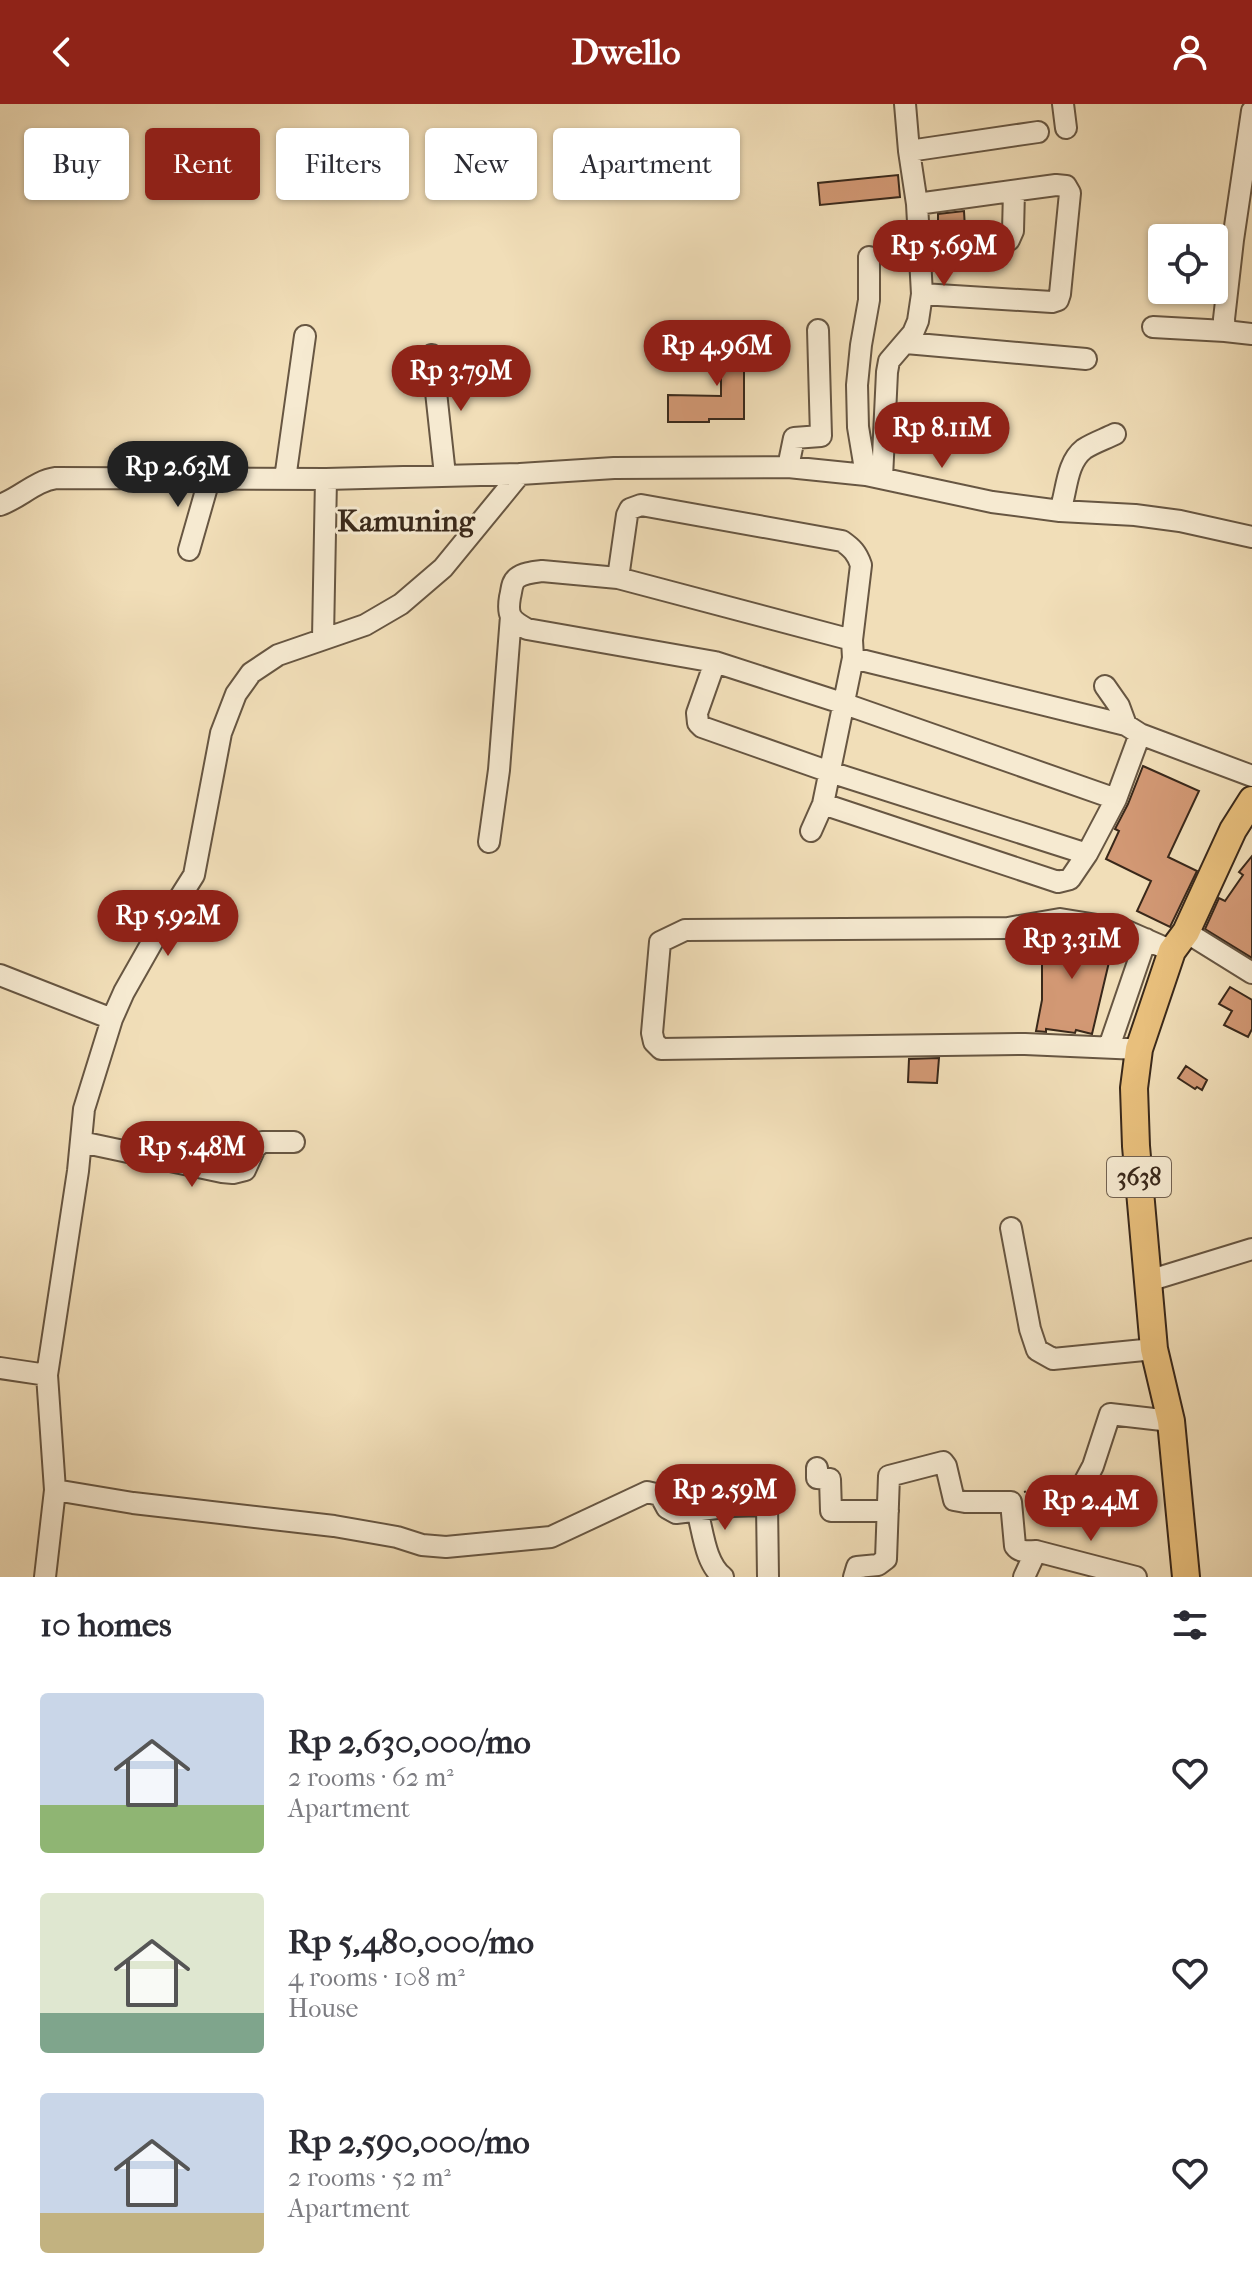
<!DOCTYPE html>
<meta charset="utf-8">
<style>
:root{--surface:#fff;--page:#f2f2f3;--text:#2b2b33;--muted:#7c7c81;--accent:#8f2418}
body{margin:0;font-family:"IM FELL French Canon",serif;background:var(--page);color:var(--text);height:100vh;display:flex;flex-direction:column;font-size:30px;white-space:nowrap}
*{box-sizing:border-box;margin:0}
p{font-size:26px;color:var(--muted)}
.icon{flex:none;width:44px;height:44px;fill:none;stroke:currentColor;stroke-width:2;stroke-linecap:round;stroke-linejoin:round}
.map{position:relative;height:1473px;overflow:hidden}
.sheet{display:flex;flex-direction:column;background:var(--surface);flex:1}
.sheet>*{flex:none}
.top-card{position:absolute;left:24px;top:24px;width:800px;height:72px;display:flex;gap:16px}
.controls{position:absolute;left:1148px;top:120px;display:grid;gap:16px}
.controls a{display:grid;place-items:center;width:80px;height:80px;border-radius:8px;background:var(--surface);box-shadow:0 2px 6px #0004;font-size:40px}
.price{position:absolute;translate:-50% -68px;padding:0 18px;border-radius:28px;background:var(--accent);color:#fff;font-size:26px;line-height:52px;filter:drop-shadow(0 2px 4px #0008)}
.price::after{content:'';position:absolute;left:50%;top:48px;width:24px;height:18px;margin-left:-12px;background:inherit;clip-path:polygon(0 0,100% 0,50% 100%)}
.price.selected{background:#222;color:#fff}
ul{padding:0;list-style:none}
li{display:flex;align-items:center;gap:24px;height:200px;padding:0 40px}
li span{display:grid;place-items:center;flex:none;width:224px;height:160px;border-radius:8px;color:#555}
li>.icon{margin-inline-start:auto}
span .icon{width:96px;height:96px;fill:#fffc;stroke-width:1}
li b{font-size:34px}
h2{display:flex;justify-content:space-between;align-items:center;height:96px;padding:0 40px;font-size:34px}
.pill{padding:0 28px;border-radius:8px;background:var(--surface);box-shadow:0 2px 6px #0004;font-size:28px;line-height:72px}
.pill.selected{background:var(--accent);color:#fff}
header{display:flex;justify-content:space-between;align-items:center;height:104px;padding:0 40px;background:var(--accent);color:#fff;font-size:36px;font-weight:700}
.map>svg:first-child{display:block}
.building{fill:#d29874;stroke:#39281a;stroke-width:2}
.lines{fill:none;stroke-linecap:round;stroke-linejoin:round}
.minor-casing{stroke:#675642;stroke-width:24}
.major-casing{stroke:#39281a;stroke-width:30}
.path{stroke:#39281a;stroke-width:2;stroke-dasharray:2 4;stroke-linecap:butt}
.minor{stroke:#f6ead1;stroke-width:20}
.major{stroke:#e8bf7c;stroke-width:26}
.labels{text-anchor:middle;dominant-baseline:central;stroke-width:6;stroke-linejoin:round;paint-order:stroke}
.shield{fill:#f6ead1;stroke:#726251;stroke-width:2}
.shield-label{font-size:24px;font-weight:bold;fill:#39281a}
.quarter-label{font-size:30px;font-weight:bold;fill:#39281a;stroke:#f6ead1}
</style>
<header><svg class="icon" aria-label="back" viewBox="0 0 24 24"><path d="M15 5l-7 7 7 7"/></svg>Dwello<svg class="icon" aria-label="person" viewBox="0 0 24 24"><circle cx="12" cy="8" r="4"/><path d="M4 21q1-7 8-7t8 7"/></svg></header>
<div class="map">
<svg width="1252" height="1473" viewBox="0 0 1252 1473">
<rect width="100%" height="100%" fill="#f1deb8"/>
<filter id="stains"><feTurbulence type="fractalNoise" baseFrequency=".0025" numOctaves="4"/><feColorMatrix values="0 0 0 0 .2 0 0 0 0 .09 0 0 0 0 .02 0 0 0 .5 -.17"/></filter>
<radialGradient id="worn" r=".72"><stop offset=".6" stop-color="#630" stop-opacity="0"/><stop offset="1" stop-color="#630" stop-opacity=".3"/></radialGradient>
<path class="building" d="M898,71l2,22 -80,8 -2,-22z
M964,107l1,18 -27,-1v-14z
M721,227h23v88h-35v3h-41v-27l53,1z
M1143,662l56,25 -31,66 29,14 -27,56 -33,-16 14,-30 -45,-22 13,-28 -4,-2 13,-25z
M1252,752v102l-47,-29 14,-31 6,3 18,-26 -4,-3z
M1060,828l54,9 -22,93 -16,-4 -1,3 -29,-4v3l-10,-1 6,-31v-44l-4,-18z
M1230,883l22,13v29l-4,8 -24,-12 8,-14 -13,-7z
M939,954l-2,25 -29,-1 1,-23z
M1186,962l21,14 -5,10 -5,-3 -2,2 -17,-11z"/>
<g class="lines">
<defs>
<path id="minor" d="M1063,0l3,24
M1252,7l-19,129 -9,79 1,12 27,3
M909,47l129,-19
M917,100l139,-19 10,1 4,7 -10,101 -2,6 -6,2 -130,-8
M919,137l80,2 10,-3 4,-9 1,-40
M1153,223l72,4
M906,239l180,16
M432,251l13,120
M788,363l6,-29 27,-2 -3,-106
M866,371l-8,-48 -1,-42 4,-40 8,-45v-43
M882,374l5,-106 2,-11 24,-28 5,-12 4,-27 -5,-90 -8,-53 -4,-47
M285,375l20,-143
M0,401c20,-7 35,-24 56,-27l270,1 194,-5 94,-6 174,-1 78,8 126,27 68,9 75,4 45,6 72,16
M1060,407c7,-20 6,-48 24,-62 9,-6 21,-10 31,-15
M189,446l20,-70
M618,474l9,-63 3,-6 11,-4 201,36c10,7 15,12 19,24l-9,75 1,18 -30,146 -12,27
M323,534l3,-159
M852,536l-234,-62 -76,-7c-8,1 -19,2 -25,7 -6,5 -5,12 -7,19 -3,18 0,23 17,32l188,33 130,42 271,95
M853,554l273,67 14,9 112,42
M715,558l-18,51 1,10 4,4 128,45 257,82 29,-55 24,-65
M1105,582l14,20 7,19
M823,700l235,78 12,-3 17,-25
M489,738l10,-72 12,-154
M1186,828l66,41
M0,871l112,44
M1109,943l37,-108
M1139,945l-114,-5 -364,5 -7,-7 -2,-9 8,-91 25,-12 323,-2 52,-9 62,10 50,22
M81,1038l141,30 11,1 12,-3 10,-22 7,-6h32
M1011,1124l19,101 7,21 16,9 101,-10
M1148,1177l104,-32
M0,1264l47,7
M817,1364v10l13,1 1,32h57
M1085,1377l8,-15 17,-52 61,7
M55,1386l78,13 201,23 63,11 25,8 24,2 105,-10 96,-45 13,3 7,13 9,5 57,-7 34,-1 1,72
M697,1406c6,21 8,53 26,67
M45,1473l10,-87 -8,-115 31,-204 6,-62 28,-90 12,-27 34,-60 36,-57 27,-142 15,-39 15,-21 27,-18 87,-30 36,-21 42,-36 77,-94
M854,1473l3,-10 21,-2 8,-6 3,-83 54,-14 3,4 8,34 11,2h46l4,44c5,7 13,5 21,5l100,26
M1024,1473l12,-26"/>
<path id="major" d="M1186,1473l-15,-156 -17,-72 -18,-203 -2,-58 5,-39 33,-98 14,-19 47,-102 19,-30"/>
</defs>
<use href="#minor" class="minor-casing"/>
<use href="#major" class="major-casing"/>
<path class="path" d="M1024,1388l25,-8 19,-2"/>
<use href="#minor" class="minor"/>
<use href="#major" class="major"/>
</g>
<g class="labels">
<rect class="shield" x="1107" y="1053" width="64" height="40" rx="6"/>
<g class="shield-label">
<text x="1139" y="1073">3638</text>
</g>
<g class="quarter-label">
<text x="406" y="417">Kamuning</text>
</g>
</g>
<rect width="100%" height="100%" filter="url(#stains)"/>
<rect width="100%" height="100%" fill="url(#worn)"/>
</svg>
<div class="controls">
<a><svg class="icon" aria-label="locate" viewBox="0 0 24 24"><circle cx="12" cy="12" r="6"/><path d="M12 2v4M12 18v4M2 12h4M18 12h4"/></svg></a>
</div>
<b class="price" style="left:944px;top:184px">Rp 5.69M</b>
<b class="price" style="left:717px;top:284px">Rp 4.96M</b>
<b class="price" style="left:461px;top:309px">Rp 3.79M</b>
<b class="price" style="left:942px;top:366px">Rp 8.11M</b>
<b class="price selected" style="left:178px;top:405px">Rp 2.63M</b>
<b class="price" style="left:168px;top:854px">Rp 5.92M</b>
<b class="price" style="left:1072px;top:877px">Rp 3.31M</b>
<b class="price" style="left:192px;top:1085px">Rp 5.48M</b>
<b class="price" style="left:725px;top:1428px">Rp 2.59M</b>
<b class="price" style="left:1091px;top:1439px">Rp 2.4M</b>
<div class="top-card">
<a class="pill">Buy</a>
<a class="pill selected">Rent</a>
<a class="pill">Filters</a>
<a class="pill">New</a>
<a class="pill">Apartment</a>
</div>
</div>
<section class="sheet">
<h2>10 homes<svg class="icon" aria-label="filters" viewBox="0 0 24 24"><path d="M4 7h16M4 17h16"/><circle cx="9" cy="7" r="2"/><circle cx="15" cy="17" r="2"/></svg></h2>
<ul>
<li><span style="background:linear-gradient(#c9d6e8 70%,#8fb573 0)"><svg class="icon" aria-label="home" viewBox="0 0 24 24"><path d="M3 11l9-7 9 7M6 9v11h12V9"/></svg></span><div><b>Rp 2,630,000/mo</b><p>2 rooms · 62 m²</p><p>Apartment</p></div><svg class="icon" aria-label="heart" viewBox="0 0 24 24"><path d="M12 20l-8-8c-3-5 5-10 8-4 3-6 11-1 8 4z"/></svg></li>
<li><span style="background:linear-gradient(#dfe7d0 75%,#7fa58c 0)"><svg class="icon" aria-label="home" viewBox="0 0 24 24"><path d="M3 11l9-7 9 7M6 9v11h12V9"/></svg></span><div><b>Rp 5,480,000/mo</b><p>4 rooms · 108 m²</p><p>House</p></div><svg class="icon" aria-label="heart" viewBox="0 0 24 24"><path d="M12 20l-8-8c-3-5 5-10 8-4 3-6 11-1 8 4z"/></svg></li>
<li><span style="background:linear-gradient(#c9d6e8 75%,#c2b280 0)"><svg class="icon" aria-label="home" viewBox="0 0 24 24"><path d="M3 11l9-7 9 7M6 9v11h12V9"/></svg></span><div><b>Rp 2,590,000/mo</b><p>2 rooms · 52 m²</p><p>Apartment</p></div><svg class="icon" aria-label="heart" viewBox="0 0 24 24"><path d="M12 20l-8-8c-3-5 5-10 8-4 3-6 11-1 8 4z"/></svg></li>
</ul>
</section>
